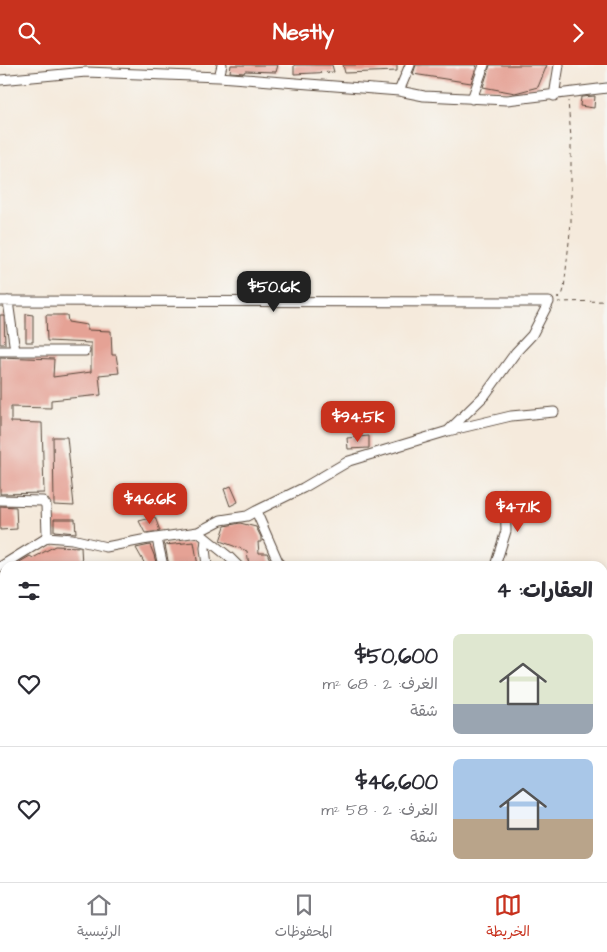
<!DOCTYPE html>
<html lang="ar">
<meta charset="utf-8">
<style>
:root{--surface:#fff;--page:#f7f7f7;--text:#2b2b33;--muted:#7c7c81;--line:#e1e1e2;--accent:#c8321e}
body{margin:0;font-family:"Architects Daughter","Playpen Sans Arabic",sans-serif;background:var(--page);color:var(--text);direction:rtl;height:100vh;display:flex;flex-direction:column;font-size:19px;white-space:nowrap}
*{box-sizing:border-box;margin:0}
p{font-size:16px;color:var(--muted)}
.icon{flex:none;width:28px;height:28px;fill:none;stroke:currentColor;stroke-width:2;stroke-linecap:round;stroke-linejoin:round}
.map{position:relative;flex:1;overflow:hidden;direction:ltr}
.side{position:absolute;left:0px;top:496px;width:608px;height:321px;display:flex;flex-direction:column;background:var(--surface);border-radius:15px 15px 0 0;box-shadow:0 2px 8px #0003;direction:rtl}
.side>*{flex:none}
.price{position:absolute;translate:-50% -42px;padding:0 11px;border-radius:10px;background:var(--accent);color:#fff;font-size:16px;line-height:32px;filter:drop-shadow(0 1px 2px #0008)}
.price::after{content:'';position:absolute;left:50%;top:30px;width:15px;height:11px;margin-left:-8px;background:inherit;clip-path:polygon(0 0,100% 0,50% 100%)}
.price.selected{background:#222;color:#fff}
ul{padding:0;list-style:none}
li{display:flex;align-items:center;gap:15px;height:125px;padding:0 15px}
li+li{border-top:1px solid var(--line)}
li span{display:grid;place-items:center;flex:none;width:140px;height:100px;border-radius:8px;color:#555}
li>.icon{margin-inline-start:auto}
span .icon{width:60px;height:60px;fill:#fffc;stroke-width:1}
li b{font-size:21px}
h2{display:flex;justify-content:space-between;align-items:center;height:60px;padding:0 15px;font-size:21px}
header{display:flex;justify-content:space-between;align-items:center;height:65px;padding:0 15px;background:var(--accent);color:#fff;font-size:22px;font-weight:700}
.tab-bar{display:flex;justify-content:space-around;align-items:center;height:70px;border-top:1px solid var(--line);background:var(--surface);font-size:14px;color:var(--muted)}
.tab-bar a{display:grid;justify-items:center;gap:2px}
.tab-bar .selected{color:var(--accent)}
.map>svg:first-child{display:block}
.building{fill:#e5a295}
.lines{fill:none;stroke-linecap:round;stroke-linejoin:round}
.minor-casing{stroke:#57473a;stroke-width:11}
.path{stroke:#57473a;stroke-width:1;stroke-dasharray:4 4;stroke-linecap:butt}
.minor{stroke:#fff;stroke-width:9}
</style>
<header><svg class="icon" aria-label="forward" viewBox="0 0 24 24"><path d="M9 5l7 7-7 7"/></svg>Nestly<svg class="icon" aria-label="search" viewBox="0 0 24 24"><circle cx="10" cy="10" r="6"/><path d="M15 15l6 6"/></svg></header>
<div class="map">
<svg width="607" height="817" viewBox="0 0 607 817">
<rect width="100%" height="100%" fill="#f6f6f2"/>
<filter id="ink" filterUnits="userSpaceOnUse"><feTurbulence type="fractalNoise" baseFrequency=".02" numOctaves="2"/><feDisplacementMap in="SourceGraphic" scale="10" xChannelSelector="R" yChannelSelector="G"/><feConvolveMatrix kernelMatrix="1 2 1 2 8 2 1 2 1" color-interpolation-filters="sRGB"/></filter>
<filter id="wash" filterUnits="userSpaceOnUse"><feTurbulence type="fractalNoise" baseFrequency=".0096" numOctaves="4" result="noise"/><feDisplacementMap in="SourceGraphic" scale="20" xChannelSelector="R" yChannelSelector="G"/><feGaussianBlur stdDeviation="1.12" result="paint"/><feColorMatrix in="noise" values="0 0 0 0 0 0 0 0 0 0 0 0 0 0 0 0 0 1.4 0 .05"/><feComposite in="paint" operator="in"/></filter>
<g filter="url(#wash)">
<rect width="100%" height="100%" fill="#f5eadc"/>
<g id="blocks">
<path class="building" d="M231,0h47l-2,7 -31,-1 -1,2 -14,-1z
M294,0h38l2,7 -40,2z
M343,0h54v6l-52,2z
M416,0h61l-6,18 -58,-9z
M490,0h57l-9,22 -23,6 -32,-6z
M595,31l-1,12 -14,-2 1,-9z
M26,249l7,1v27h-7z
M0,250h4l1,29h-5z
M46,250h21l1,7 19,3v5l24,1 1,24h4l3,18 -20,2 2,20 -50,5v8l-40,-1v15l31,1 2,70 -44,1v-137l54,2 -1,18 38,-5v-29l-44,-2z
M369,371v12l-21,1 -1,-11z
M53,372h14l7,69 -20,-1z
M231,421l7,16 -8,4 -6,-17z
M0,441l16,1 1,22 -17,1z
M155,452l5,14 -15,2 -6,-12z
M54,454h21l1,14 -22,-2z
M240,458l16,4 5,10v5h-3l1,11h8l6,13h-24l-2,-15 -27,-10 5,-15z
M194,477l4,24h-29l-4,-21z
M150,480l4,10 3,11h-11l-10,-18z
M55,481l26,1 1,18 -69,1 17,-10 3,2z"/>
</g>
</g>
<g filter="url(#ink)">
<use href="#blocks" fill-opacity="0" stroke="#57473a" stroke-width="1"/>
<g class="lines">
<defs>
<path id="minor" d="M219,12l3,-12
M0,15l86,-8 133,5 180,14 25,5 83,4 100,-12
M399,26l11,-26
M554,31l5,-31
M472,34l12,-34
M0,236l549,1 -17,33 -16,17 -31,43 -37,36 -99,30 -46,27 -47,23
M8,236l7,50
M0,286h85
M448,366l63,-15 43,-4
M0,435l43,1 3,4 1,29 -2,5 -45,28
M198,467l31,25 9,9
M47,472l25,2 34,8 36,-7 56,-8 23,-12 26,-4 9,-5 24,55
M157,474l6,27
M206,474l-1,9 2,18
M495,501l11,-35 -1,-37
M395,812l1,5
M100,817h7l8,-5"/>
</defs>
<use href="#minor" class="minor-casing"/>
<path class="path" d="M557,233l5,-2 2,-7 7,-66v-85l-3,-37
M558,237l49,-1"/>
<use href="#minor" class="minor"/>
</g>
</g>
</svg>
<b class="price selected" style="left:274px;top:248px">$50.6K</b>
<b class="price" style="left:358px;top:378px">$94.5K</b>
<b class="price" style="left:150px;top:460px">$46.6K</b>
<b class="price" style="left:518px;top:468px">$47.1K</b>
<section class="side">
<h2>العقارات: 4<svg class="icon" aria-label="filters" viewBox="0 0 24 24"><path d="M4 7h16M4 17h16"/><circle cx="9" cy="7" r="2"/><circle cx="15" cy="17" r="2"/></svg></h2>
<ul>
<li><span style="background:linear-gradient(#dfe7d0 70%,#9aa5b1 0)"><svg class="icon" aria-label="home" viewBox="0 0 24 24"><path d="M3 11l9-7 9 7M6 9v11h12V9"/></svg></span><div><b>$50,600</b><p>الغرف: 2 · 68 m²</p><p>شقة</p></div><svg class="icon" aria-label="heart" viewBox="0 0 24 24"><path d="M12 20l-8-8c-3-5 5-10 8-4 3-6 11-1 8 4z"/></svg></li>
<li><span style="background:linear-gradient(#a9c7e8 60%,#b9a48a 0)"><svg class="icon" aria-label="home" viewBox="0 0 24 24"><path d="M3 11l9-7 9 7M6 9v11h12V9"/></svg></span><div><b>$46,600</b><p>الغرف: 2 · 58 m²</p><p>شقة</p></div><svg class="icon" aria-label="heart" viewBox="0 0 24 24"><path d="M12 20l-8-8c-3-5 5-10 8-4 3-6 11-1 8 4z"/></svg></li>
</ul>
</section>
</div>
<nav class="tab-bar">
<a class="selected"><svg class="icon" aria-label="map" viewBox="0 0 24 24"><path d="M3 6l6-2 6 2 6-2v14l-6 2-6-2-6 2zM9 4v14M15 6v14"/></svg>الخريطة</a>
<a><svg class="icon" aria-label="saved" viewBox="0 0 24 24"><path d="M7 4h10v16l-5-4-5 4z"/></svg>المحفوظات</a>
<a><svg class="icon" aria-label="home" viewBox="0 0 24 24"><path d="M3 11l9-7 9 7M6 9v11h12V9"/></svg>الرئيسية</a>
</nav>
